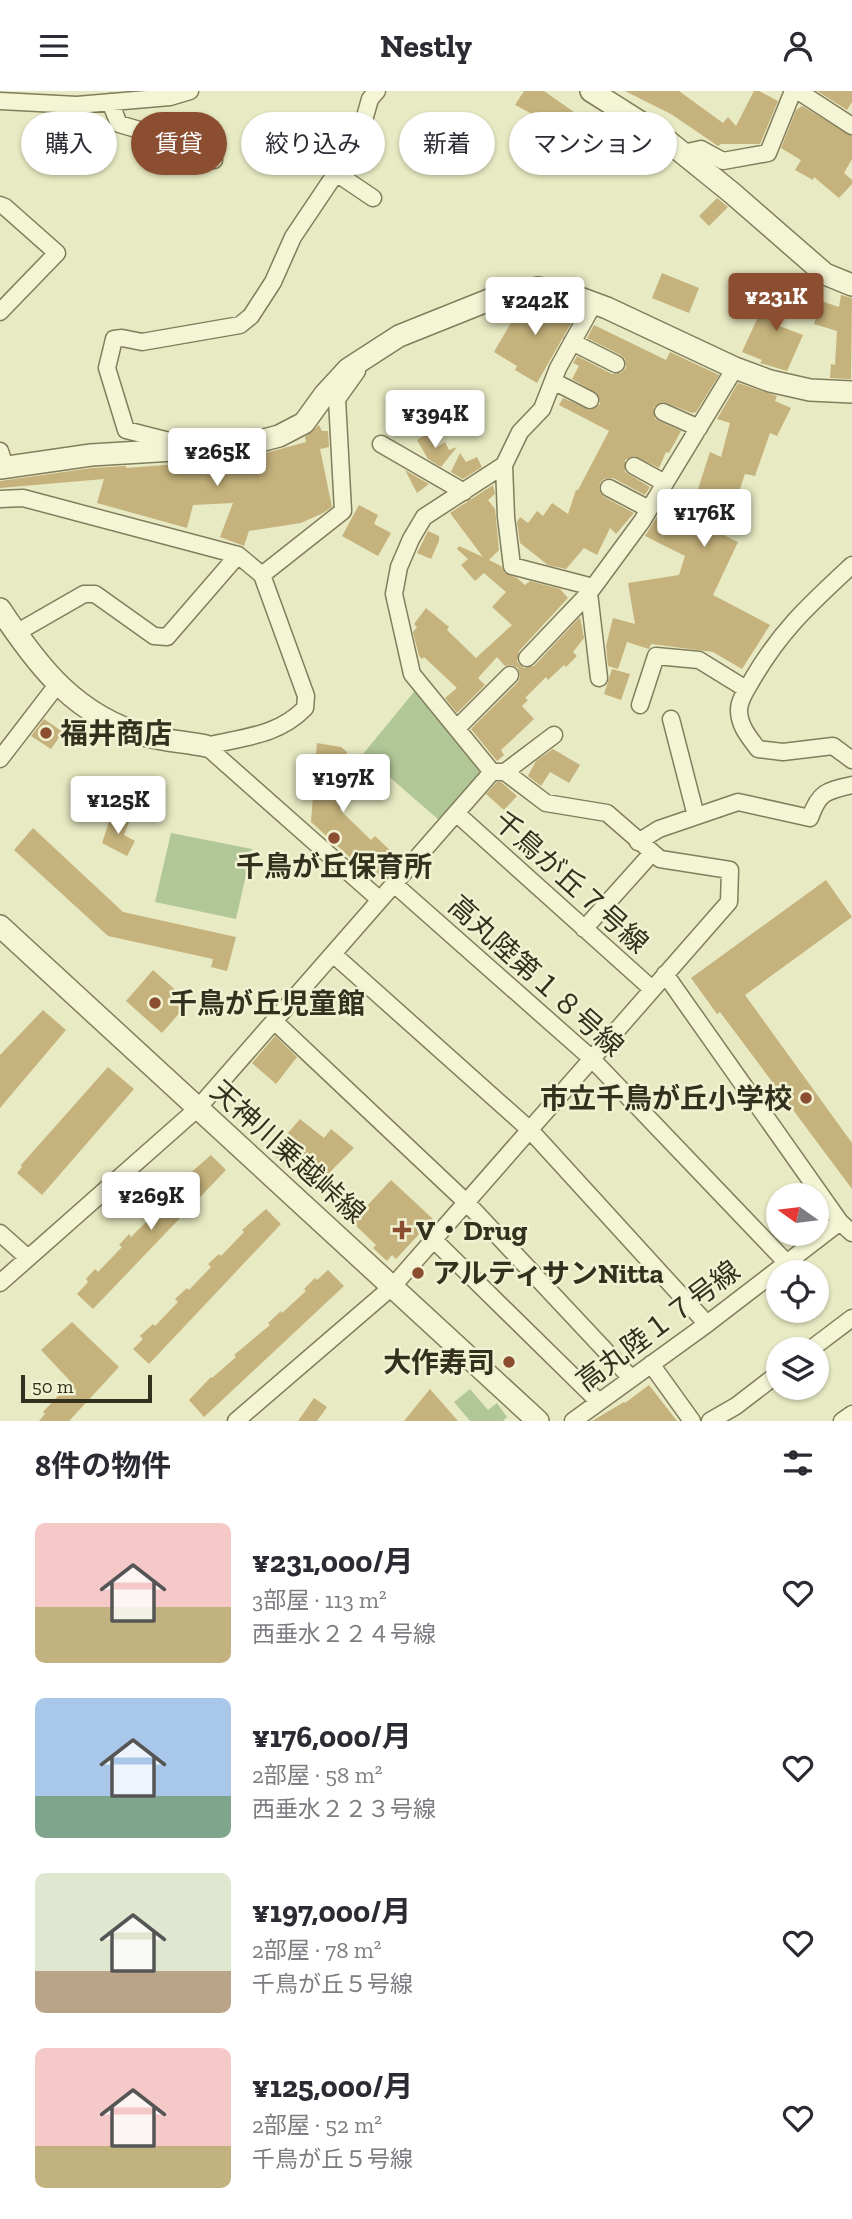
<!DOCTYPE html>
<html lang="ja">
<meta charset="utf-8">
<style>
:root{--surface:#fff;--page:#f2f2f3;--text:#2b2b33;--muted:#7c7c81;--accent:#8c4e30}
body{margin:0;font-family:"Zilla Slab","Noto Sans JP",serif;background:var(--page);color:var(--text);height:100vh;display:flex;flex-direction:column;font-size:26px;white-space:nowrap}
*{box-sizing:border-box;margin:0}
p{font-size:23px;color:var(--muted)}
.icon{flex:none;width:38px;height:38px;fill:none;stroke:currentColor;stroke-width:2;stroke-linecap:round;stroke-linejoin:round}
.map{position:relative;height:1330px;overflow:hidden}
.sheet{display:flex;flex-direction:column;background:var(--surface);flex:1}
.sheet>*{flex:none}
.guide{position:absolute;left:21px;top:21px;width:810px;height:63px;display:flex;gap:14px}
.needle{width:46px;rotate:284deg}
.fabs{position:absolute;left:766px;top:1092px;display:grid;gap:14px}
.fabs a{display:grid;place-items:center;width:63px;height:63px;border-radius:50%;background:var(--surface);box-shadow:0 2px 5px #0004;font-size:35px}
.scale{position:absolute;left:21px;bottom:18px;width:131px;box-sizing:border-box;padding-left:7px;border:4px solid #33301e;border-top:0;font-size:19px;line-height:24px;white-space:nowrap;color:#33301e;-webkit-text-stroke:5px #f1f2d2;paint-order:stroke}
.price{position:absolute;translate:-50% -60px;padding:0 16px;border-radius:7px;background:#fff;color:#222;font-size:23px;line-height:46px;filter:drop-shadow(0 2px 4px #0008)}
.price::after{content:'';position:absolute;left:50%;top:42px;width:21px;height:16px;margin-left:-10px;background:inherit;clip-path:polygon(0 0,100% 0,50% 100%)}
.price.on{background:var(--accent);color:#fff}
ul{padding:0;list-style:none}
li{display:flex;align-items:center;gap:21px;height:175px;padding:0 35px}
li span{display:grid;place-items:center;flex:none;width:196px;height:140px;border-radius:10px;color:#555}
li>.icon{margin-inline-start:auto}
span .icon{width:84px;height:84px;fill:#fffc;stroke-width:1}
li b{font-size:30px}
h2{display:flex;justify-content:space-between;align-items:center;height:84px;padding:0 35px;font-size:30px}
.pill{padding:0 24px;border-radius:32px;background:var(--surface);box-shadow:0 2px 5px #0004;font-size:24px;line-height:63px}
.pill.on{background:var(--accent);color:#fff}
header{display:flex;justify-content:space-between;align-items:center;height:91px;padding:0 35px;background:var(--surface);font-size:32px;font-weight:800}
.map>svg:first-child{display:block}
.green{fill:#b2c798}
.building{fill:#c5b27c}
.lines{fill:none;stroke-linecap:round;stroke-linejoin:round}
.minor-casing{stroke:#827d5b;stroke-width:19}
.tertiary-casing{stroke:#827d5b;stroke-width:24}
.minor{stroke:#f4f5d5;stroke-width:16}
.tertiary{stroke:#f4f5d5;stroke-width:21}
.poi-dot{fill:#8c4e30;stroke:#f1f2d2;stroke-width:2.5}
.labels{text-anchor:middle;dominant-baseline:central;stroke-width:5;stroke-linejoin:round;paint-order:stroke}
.poi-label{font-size:28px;font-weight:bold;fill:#33301e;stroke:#f1f2d2;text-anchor:start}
.street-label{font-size:28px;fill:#33301e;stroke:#f1f2d2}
</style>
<header><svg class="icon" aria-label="menu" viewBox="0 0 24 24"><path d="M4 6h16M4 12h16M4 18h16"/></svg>Nestly<svg class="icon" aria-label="person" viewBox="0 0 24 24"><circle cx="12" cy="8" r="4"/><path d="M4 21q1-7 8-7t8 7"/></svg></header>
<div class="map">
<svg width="852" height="1330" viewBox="0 0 852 1330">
<rect width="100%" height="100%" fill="#e8eac3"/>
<path class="green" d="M418,596l62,80 -2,11 -38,43 -77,-67z
M171,742l81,16 -16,70 -81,-17z
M470,1298l18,21 9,-7 10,14 -4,4h-33l-16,-19z"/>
<path class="building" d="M524,0h20l47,33 -17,21 -36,-28 -23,-12z
M625,0h54l44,32 5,-6 8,9 18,-35h5l19,10 -18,43h-39l-3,2 -47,-32z
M817,0h35v11l-5,8z
M802,15l50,30v23l-8,14 8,7v4l-13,14 -25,-21 -1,3 -18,-10 6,-10 -20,-12 15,-38z
M717,107l11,9 -19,19 -10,-10z
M662,182l37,15 -10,25 -37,-15z
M798,191l10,11 -34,31 29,11 -16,36 -27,-8 2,-3 -20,-8 16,-35z
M841,204l11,3 -1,81 -21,-1 1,-14 4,1 2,-34 -23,-7 7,-23 18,6z
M538,210l17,7 2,-3 21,6 -41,72 -22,-13 2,-4 -23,-14 27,-47z
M594,234l72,35 4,-8 49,23 -23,37 -4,1 -29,-11 -9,5 1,12 26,12 -12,22 -3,-1 -7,16 -25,-12 -9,4v12l25,15 -5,8 -32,-17 -9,1 -4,4 -1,6 5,8 30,16 -18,21 -6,-6 -13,27 -13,-7 -18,21 -18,-4 -28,-22 -3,-21 3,-5 8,6 9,-12 6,5 9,-13 16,11 8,-24h2l31,-59 -50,-26 4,-7 27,12 10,-6 -2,-10 -26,-15 7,-13 -6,-3 4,-7 35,18 9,-1 5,-5 -1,-9 -4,-4 -34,-17z
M738,292l39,13 -2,5 16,7 -14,28 -7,-3 -15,43 -10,-2 -21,61 14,7 -25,53 57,30 -28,44 -29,-17 -62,-8 -2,5 -22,-7 -9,27 -10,-3 -2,-20 7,-28 22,6 -7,-41 51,-8 6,-19 -40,-20 18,-29 19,8 7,-25 8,2 13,-40 11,5 9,-34 -13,-4z
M319,334l3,6h6l1,16 -9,2 12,58 -9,6 -22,10 -52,8 -5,15 -24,-9 13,-34 -40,2 -6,23 -90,-25 7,-24 -104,9v-7l92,-13 34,-2v2l118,-9 62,-17 -1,-5z
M429,342l8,14 8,-5 4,8 8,-3 -16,20 -13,-8 -11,-19z
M460,362l6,9 11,-5 5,10 -19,12 -12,-7z
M405,379l24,14 -12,9z
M493,394l2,9 -7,6 7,9 4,41 -10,10 12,6 4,7 12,5 8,7 5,-4 30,8 8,9 -49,53 -2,11 7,6 10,-2 46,-49 4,21 -11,14 4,4 -11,11 -2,-2 -16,15 -2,-3 -21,21 3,2 -6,6 12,13 -33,31 3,5 -7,6 -26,-32 47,-47 2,-5 -2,-9 -6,-3 -7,1 -8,-9 -19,21 7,7 -28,28 -12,-15 12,-10 -33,-31 -2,2 -3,-3 -6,-24 4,-5 -3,-3 12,-16 23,19 -2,3 29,28 36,-33 -20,-18 14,-15 -22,-19 -9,8 -14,-16 7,-6 -11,-10 2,-3 24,11 -33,-44z
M359,414l19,10 -4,9 17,9 -13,23 -36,-20z
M428,440l11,5v5l-8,18 -14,-6z
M612,578l18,5 -9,26 -17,-6z
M44,628l19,13 -12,17 -20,-13z
M317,652l24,4 6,5 -7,58 31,30 4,-4 20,19 -20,25 -64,-58z
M553,658l27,16 -11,18 -19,-11 -9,14 -13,-10 8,-15z
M497,691h4l16,14 -13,14 -18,-16z
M111,725l18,6 -5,13 11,6 -8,15 -25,-13z
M33,737l90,84 113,25 -9,34 -16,-4 2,-8 -105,-23 -94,-86z
M826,789l26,37 -107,78 107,148v46l-108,-145 -24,-32 -3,2 -26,-36z
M153,879l36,32 -27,31 -36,-32z
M43,919l23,20 -66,78v-53z
M275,945l22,21 -21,27 -24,-21z
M108,976l26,22 -92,106 -25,-22 5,-6 -1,-2z
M300,1028l24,19 7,-9 23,19 -33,33 -23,-20 -7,8 -20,-16z
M211,1064l15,15 -133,139 -16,-15 11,-12 -2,-3 9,-10 3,3 24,-25 -3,-2 10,-11 2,3 24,-24 -3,-3 11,-10 2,2 24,-25 -1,-2z
M391,1089l42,39 -37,40 -4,-4 -5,6 -14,-13 3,-3 -24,-23z
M266,1118l15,15 -132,140 -16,-15 10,-10 -3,-3 13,-12 2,2 23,-24 -3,-3 12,-11 2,2 22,-23 -3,-3 11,-10 2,2 23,-24 -2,-2z
M328,1179l16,16 -140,131 -15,-17 22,-23 1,1 24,-21 -2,-2 36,-30 -2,-2 13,-12 1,2 24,-22 -2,-2 11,-11 2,2z
M72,1231l47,45 -50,54h-30l6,-7 -2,-2 28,-30 -30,-32z
M649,1294l28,36h-85l32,-19 1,1z
M430,1298l28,32h-54z
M314,1307l13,9 -10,14h-19z"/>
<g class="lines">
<defs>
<path id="minor" d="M798,0l54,35
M0,10l77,4 93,-8 20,-6
M110,11l9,22 72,21 23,15
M683,62l18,-4 22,12 45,-8 25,-62
M336,82l37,25
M0,114l5,2 52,46 -57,59
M572,251l44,22
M553,290l37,19
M663,321l36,16
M381,353l83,48
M185,354l-59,-15 -19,-62 7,-29 8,-1 20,4 98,-17 11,-9 22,-34 20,-45 43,-64 19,-21 15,-53 7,-8
M0,360l5,16
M504,374l2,52 6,49 81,21
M634,375l31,17
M609,397l40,21
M0,408l23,-1 215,57 24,20 44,121 -1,12c-27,28 -62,29 -99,38
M852,474c-42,39 -71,65 -100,115 -5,9 -13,20 -13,30 0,16 10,27 19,39l25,3 50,-6 19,14
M262,484l81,-64 -6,-112 20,-28
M589,502l10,85
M16,542l68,-39h11l59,42 13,1 71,-82
M527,567l62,-65 53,-72 93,-153
M640,614l16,-49 43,4 47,29
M671,628l25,97
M457,637l53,-53
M206,655l174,154
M0,668l57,-74
M492,681l-80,-98 -18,-80 5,-27 12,-28 13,-22 80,-52 16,-33 22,-23 16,-41 36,-65
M505,681l49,-37
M456,722l196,176
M638,751l21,-13 79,-27 72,16c9,-26 16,-27 42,-33
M394,793l197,174 195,204
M584,838l68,-76
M333,863l197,176 177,194
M665,883l175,248 12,11
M274,930l193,182 164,175
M0,1142l28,25
M434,1149l165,162
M0,1192l198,-175 294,-336
M811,1258l41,-31
M651,1273l41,57
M236,1330l157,-135 336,-384 1,-32 -70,-11 -53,-46 -61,-10 -41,-31h-13
M573,1330l134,-97 133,-102
M710,1330l26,-15 43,-33
M842,1330l10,-7"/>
<path id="tertiary" d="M591,0l68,43 73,59 93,81 27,11
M0,377l91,-13 150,-9 38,-10 25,-13 21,-29 23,-25 51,-33 100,-40 39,-8 31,6 38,14 128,60 35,13 40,9 42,2
M0,518c39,59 76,107 147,127 19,5 40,6 59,10
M0,835l538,495"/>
</defs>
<use href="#minor" class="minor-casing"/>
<use href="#tertiary" class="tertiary-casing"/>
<use href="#minor" class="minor"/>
<use href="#tertiary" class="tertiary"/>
</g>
<g class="poi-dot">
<circle cx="46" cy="642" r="7"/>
<circle cx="334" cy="747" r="7"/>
<circle cx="155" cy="912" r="7"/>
<circle cx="806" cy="1007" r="7"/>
<path d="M398.5 1128.5h7v7h7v7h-7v7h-7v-7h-7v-7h7z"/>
<circle cx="418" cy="1182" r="7"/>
<circle cx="509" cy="1271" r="7"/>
</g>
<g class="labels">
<g class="poi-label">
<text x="60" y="642">福井商店</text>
<text x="334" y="775" text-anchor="middle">千鳥が丘保育所</text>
<text x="169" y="912">千鳥が丘児童館</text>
<text x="792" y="1007" text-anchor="end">市立千鳥が丘小学校</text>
<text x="416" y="1139">V・Drug</text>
<text x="432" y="1182">アルティサンNitta</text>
<text x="495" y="1271" text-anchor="end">大作寿司</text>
</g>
<g class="street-label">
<text transform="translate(571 791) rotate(42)">千鳥が丘７号線</text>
<text transform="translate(536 885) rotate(42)">高丸陸第１８号線</text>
<text transform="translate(288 1061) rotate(42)">天神川乗越峠線</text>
<text transform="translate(658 1235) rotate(-37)">高丸陸１７号線</text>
</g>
</g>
</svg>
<div class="fabs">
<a><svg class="needle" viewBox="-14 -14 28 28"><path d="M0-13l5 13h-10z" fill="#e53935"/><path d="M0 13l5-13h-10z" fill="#7c7c81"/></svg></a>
<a><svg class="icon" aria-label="locate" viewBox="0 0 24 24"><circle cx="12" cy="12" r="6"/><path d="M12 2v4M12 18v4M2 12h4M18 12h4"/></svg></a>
<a><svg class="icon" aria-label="layers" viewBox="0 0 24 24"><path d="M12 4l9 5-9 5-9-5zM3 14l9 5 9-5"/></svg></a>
</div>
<div class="scale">50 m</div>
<b class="price on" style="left:776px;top:242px">¥231K</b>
<b class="price" style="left:535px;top:246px">¥242K</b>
<b class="price" style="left:435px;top:359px">¥394K</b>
<b class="price" style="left:217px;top:397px">¥265K</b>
<b class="price" style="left:704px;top:458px">¥176K</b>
<b class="price" style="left:343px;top:723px">¥197K</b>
<b class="price" style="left:118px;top:745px">¥125K</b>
<b class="price" style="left:151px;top:1141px">¥269K</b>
<div class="guide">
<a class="pill">購入</a>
<a class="pill on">賃貸</a>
<a class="pill">絞り込み</a>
<a class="pill">新着</a>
<a class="pill">マンション</a>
</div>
</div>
<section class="sheet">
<h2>8件の物件<svg class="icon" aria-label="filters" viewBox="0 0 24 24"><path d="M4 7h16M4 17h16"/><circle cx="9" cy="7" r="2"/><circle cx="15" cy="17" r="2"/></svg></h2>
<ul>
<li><span style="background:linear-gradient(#f6c9c9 60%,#c2b280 0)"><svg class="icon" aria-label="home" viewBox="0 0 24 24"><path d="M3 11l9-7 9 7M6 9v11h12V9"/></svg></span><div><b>¥231,000/月</b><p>3部屋 · 113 m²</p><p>西垂水２２４号線</p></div><svg class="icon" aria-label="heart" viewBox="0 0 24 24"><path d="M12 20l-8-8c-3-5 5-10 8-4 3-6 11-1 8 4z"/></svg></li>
<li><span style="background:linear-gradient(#a9c7e8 70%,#7fa58c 0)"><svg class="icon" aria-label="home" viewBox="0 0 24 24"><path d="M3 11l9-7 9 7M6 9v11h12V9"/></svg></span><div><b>¥176,000/月</b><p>2部屋 · 58 m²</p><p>西垂水２２３号線</p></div><svg class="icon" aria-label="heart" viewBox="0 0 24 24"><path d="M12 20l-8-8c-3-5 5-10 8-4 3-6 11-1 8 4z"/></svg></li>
<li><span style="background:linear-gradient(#dfe7d0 70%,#b9a48a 0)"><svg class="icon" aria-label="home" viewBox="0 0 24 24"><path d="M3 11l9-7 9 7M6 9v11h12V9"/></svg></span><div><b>¥197,000/月</b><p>2部屋 · 78 m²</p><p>千鳥が丘５号線</p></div><svg class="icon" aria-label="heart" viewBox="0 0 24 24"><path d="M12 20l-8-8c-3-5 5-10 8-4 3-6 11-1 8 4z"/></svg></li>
<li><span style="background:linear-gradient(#f6c9c9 70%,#c2b280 0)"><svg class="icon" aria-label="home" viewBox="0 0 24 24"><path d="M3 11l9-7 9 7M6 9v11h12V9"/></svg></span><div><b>¥125,000/月</b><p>2部屋 · 52 m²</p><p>千鳥が丘５号線</p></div><svg class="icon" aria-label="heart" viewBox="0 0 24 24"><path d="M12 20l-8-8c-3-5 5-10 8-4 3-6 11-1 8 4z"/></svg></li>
</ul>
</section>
